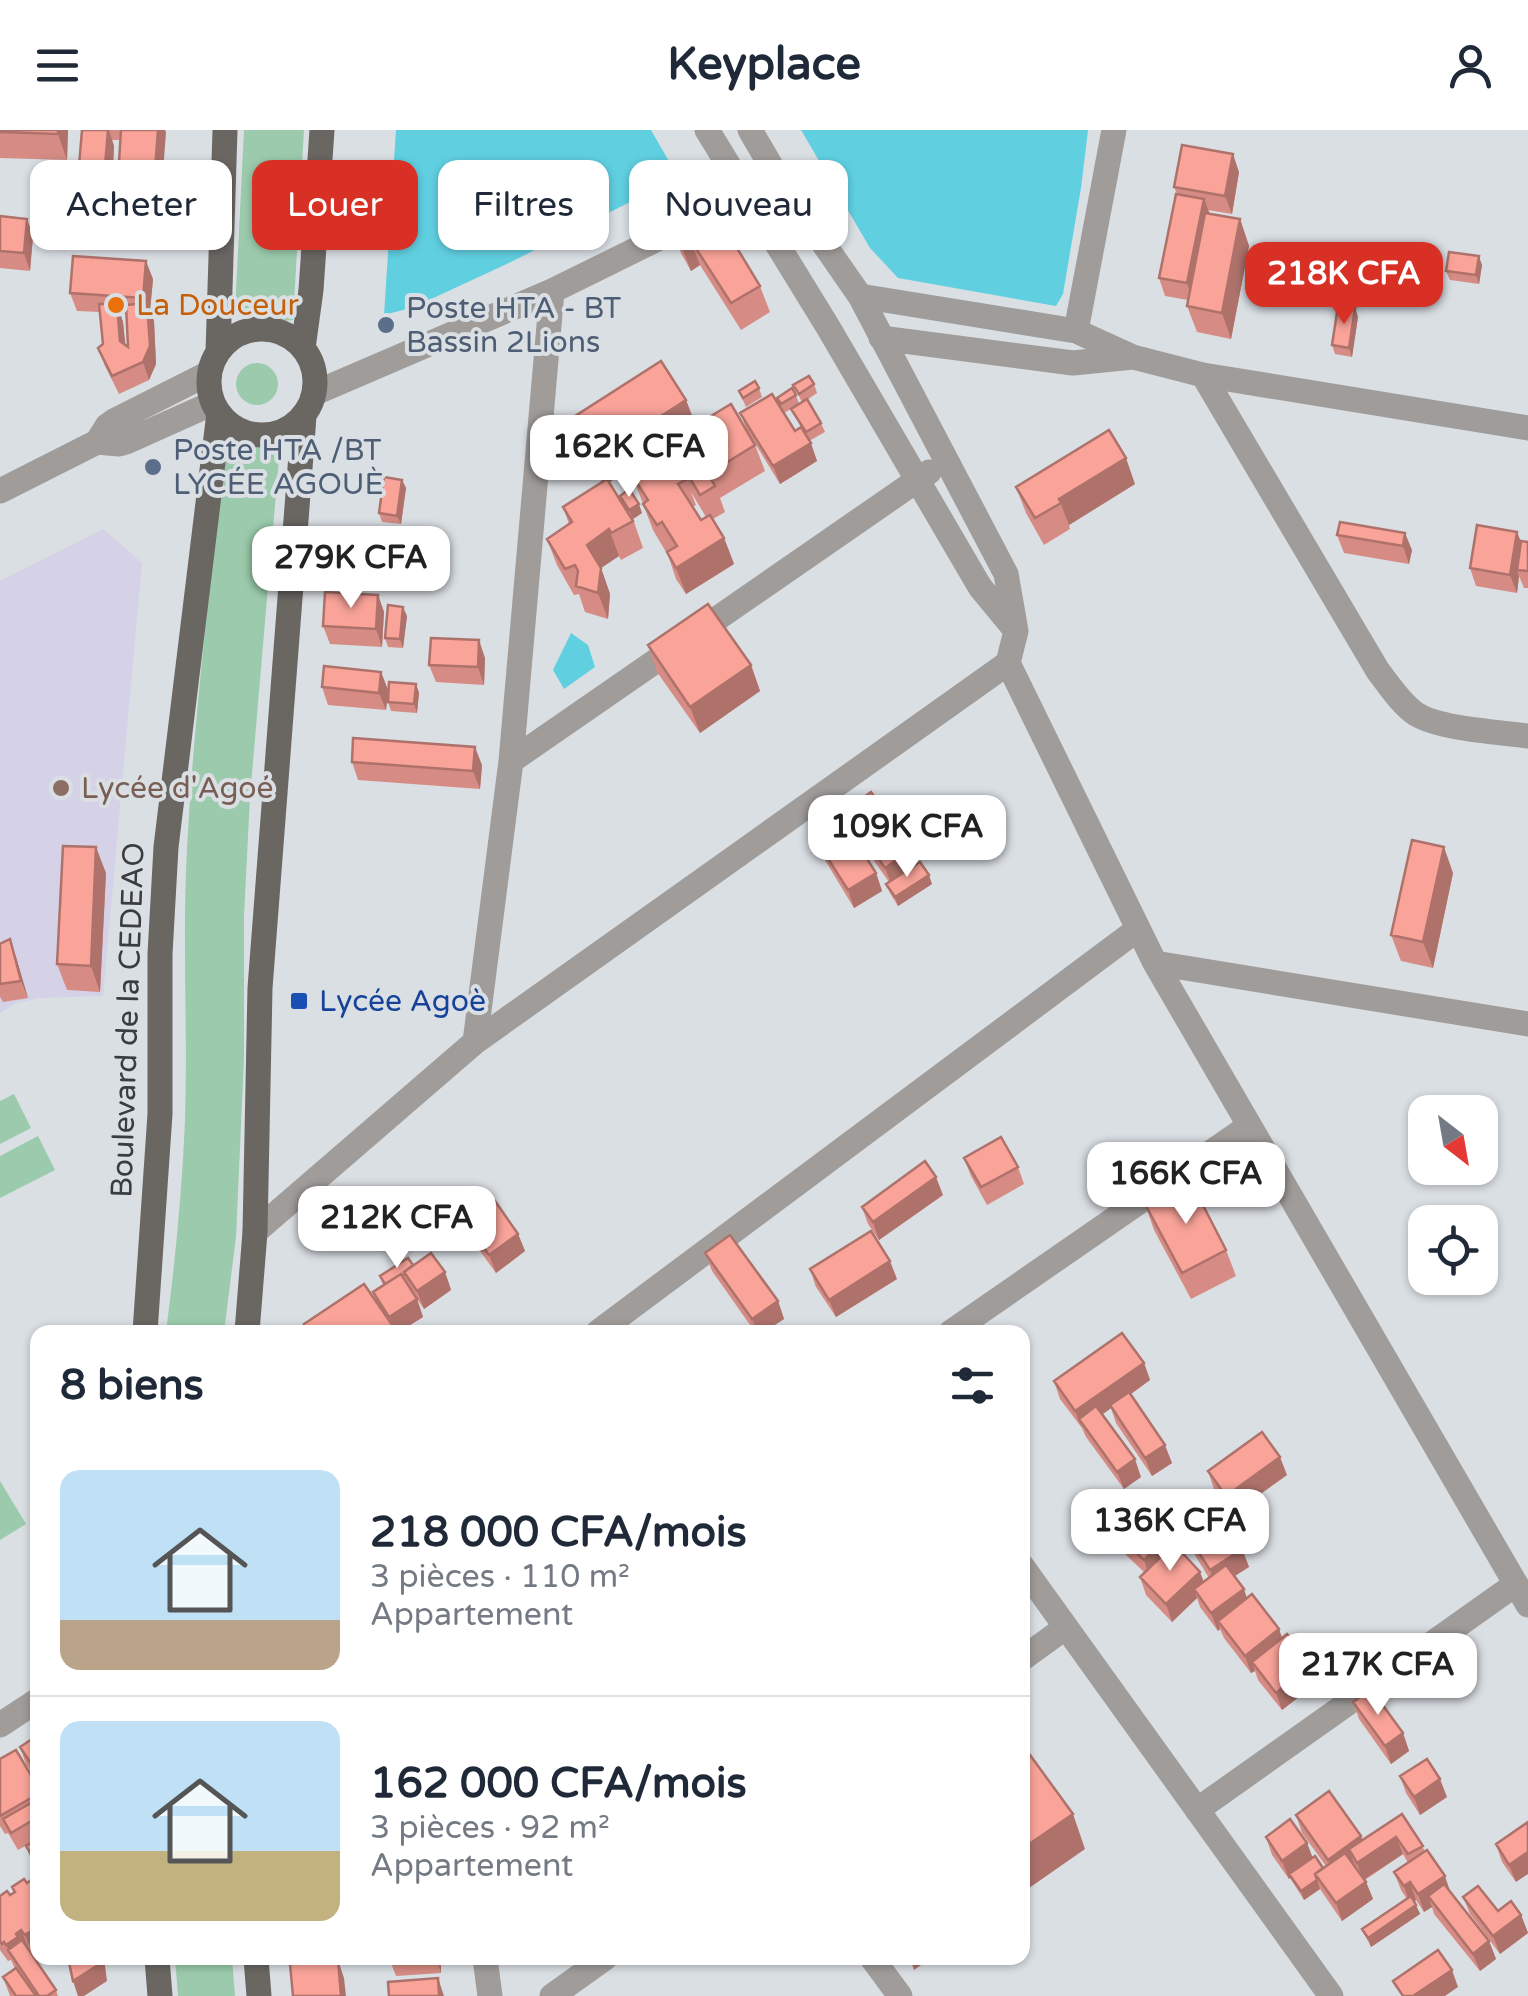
<!DOCTYPE html>
<html lang="fr">
<meta charset="utf-8">
<style>
:root{--surface:#fff;--page:#f6f6f7;--text:#1f2937;--muted:#747a83;--line:#e0e1e3;--accent:#d93025}
body{margin:0;font-family:"Varela Round",sans-serif;background:var(--page);color:var(--text);height:100vh;display:flex;flex-direction:column;font-size:38px;white-space:nowrap}
*{box-sizing:border-box;margin:0}
p{font-size:32px;color:var(--muted)}
.icon{flex:none;width:55px;height:55px;fill:none;stroke:currentColor;stroke-width:2;stroke-linecap:round;stroke-linejoin:round}
.map{position:relative;flex:1;overflow:hidden}
.side{position:absolute;left:30px;top:1195px;width:1000px;height:640px;display:flex;flex-direction:column;background:var(--surface);border-radius:20px;box-shadow:0 2px 8px #0004}
.side>*{flex:none}
.guide{position:absolute;left:30px;top:30px;width:1000px;height:90px;display:flex;gap:20px}
.needle{width:65px;rotate:149deg}
.tools{position:absolute;left:1408px;top:965px;display:grid;gap:20px}
.tools a{display:grid;place-items:center;width:90px;height:90px;border-radius:20px;background:var(--surface);box-shadow:0 2px 8px #0004;font-size:50px}
.price{position:absolute;translate:-50% -85px;padding:0 22px;border-radius:20px;background:#fff;color:#222;font-size:32px;line-height:65px;filter:drop-shadow(0 2px 5px #0008)}
.price::after{content:'';position:absolute;left:50%;top:60px;width:30px;height:22px;margin-left:-15px;background:inherit;clip-path:polygon(0 0,100% 0,50% 100%)}
.price.active{background:var(--accent);color:#fff}
ul{padding:0;list-style:none}
li{display:flex;align-items:center;gap:30px;height:250px;padding:0 30px}
li+li{border-top:2px solid var(--line)}
li span{display:grid;place-items:center;flex:none;width:280px;height:200px;border-radius:20px;color:#555}
li>.icon{margin-inline-start:auto}
span .icon{width:120px;height:120px;fill:#fffc;stroke-width:1}
li b{font-size:42px}
h2{display:flex;justify-content:space-between;align-items:center;height:120px;padding:0 30px;font-size:42px}
.chip{padding:0 35px;border-radius:20px;background:var(--surface);box-shadow:0 2px 8px #0004;font-size:35px;line-height:90px}
.chip.active{background:var(--accent);color:#fff}
header{display:flex;justify-content:space-between;align-items:center;height:130px;padding:0 30px;background:var(--surface);font-size:45px;font-weight:800}
.map>svg:first-child{display:block}
.education{fill:#d5d2e8}
.green{fill:#9bcbac}
.water{fill:#60d0e1}
.lines{fill:none;stroke-linecap:round;stroke-linejoin:round}
.street{stroke:#9f9c9a;stroke-width:25}
.primary{stroke:#6a6662;stroke-width:25}
.wall{fill:#d68c84;fill-rule:evenodd}
.shaded-wall{fill:#ae726b}
.building{fill:#f9a399;stroke:#ae726b;stroke-width:2.5}
.food-dot{fill:#e8710a;stroke:#dadfe4;stroke-width:4}
.service-dot{fill:#5c6f8a;stroke:#dadfe4;stroke-width:4}
.education-dot{fill:#8d6e63;stroke:#dadfe4;stroke-width:4}
.transit-dot{fill:#1a4fb4;stroke:#dadfe4;stroke-width:4}
.labels{text-anchor:middle;dominant-baseline:central;stroke-width:8;stroke-linejoin:round;paint-order:stroke}
.food-label{font-size:30px;fill:#c56008;stroke:#dadfe4;text-anchor:start}
.service-label{font-size:30px;fill:#4e5e75;stroke:#dadfe4;text-anchor:start}
.education-label{font-size:30px;fill:#785e54;stroke:#dadfe4;text-anchor:start}
.transit-label{font-size:30px;fill:#164399;stroke:#dadfe4;text-anchor:start}
.street-label{font-size:30px;fill:#3a3c3f;stroke:#dadfe4}
</style>
<header><svg class="icon" aria-label="menu" viewBox="0 0 24 24"><path d="M4 6h16M4 12h16M4 18h16"/></svg>Keyplace<svg class="icon" aria-label="person" viewBox="0 0 24 24"><circle cx="12" cy="8" r="4"/><path d="M4 21q1-7 8-7t8 7"/></svg></header>
<div class="map">
<svg width="1528" height="1866" viewBox="0 0 1528 1866">
<rect width="100%" height="100%" fill="#dadfe4"/>
<path class="education" d="M103,399l39,34 -39,433 -62,2 -25,5 -16,10v-432z"/>
<path class="green" d="M244,0h60l-11,190 -9,1 -22,-5 -16,2 -11,-6z
M236 254a21 21 0 1 1 42 0a21 21 0 1 1-42 0Z
M226,312l17,4 37,1 -30,350 -6,119v143l-8,178 -12,95h-58c9,-69 16,-140 19,-211 3,-90 -3,-181 2,-272 7,-136 24,-272 39,-407z
M14,964l17,34 -31,16v-43z
M38,1006l17,34 -55,28v-42z
M0,1351l26,43 -26,16z
M175,1828h57l3,38h-57z"/>
<path class="water" d="M396,0h255l23,40 -34,27 -127,64 -99,46 -30,8z
M801,0h287l-7,58 -18,106 -7,12 -158,-28 -28,-30z
M571,503l17,12 7,22 -31,22 -11,-19z"/>
<g class="lines">
<path class="street" d="M707,0l121,197 152,260 33,40
M750,0l28,48 82,118 146,278 10,57 -8,32 147,300 373,642
M860,166l216,35 57,26 70,18 325,53
M1076,201l38,-201
M881,208l192,25 60,-6
M1203,245l175,296c11,14 23,33 38,43 24,15 82,18 112,22
M315,263l237,-102 209,-103
M97,312l22,2 7,-2 87,-39
M0,361l97,-49 10,-16 7,-5 95,-48
M511,631l418,-289
M1155,833l373,61
M475,912l36,-281 41,-470
M255,1102l220,-190 533,-379
M598,1202l540,-403
M951,1202l298,-206
M1022,1436l309,430
M1022,1529l44,-32
M0,1595l38,-25
M1197,1680l319,-226
M485,1828l5,38
M872,1828l28,38
M552,1866l53,-38"/>
<path class="primary" d="M209 252a53 53 0 1 1 106 0a53 53 0 1 1-106 0Z
M303,218l8,-58 11,-160
M218,222l7,-222
M145,1202l15,-218v-160l6,-107 53,-434
M247,1202l8,-100 5,-244 44,-572
M157,1828l3,38
M256,1828l3,38"/>
</g>
<path class="wall" d="M0,0h68l-1,30 -67,-2z
M82,0h83l-4,69 2,7v18l-51,-3 -7,-18 1,-5 -21,-2 -7,-18zM112,10h9l-3,39 2,7 -7,-19 1,-21z
M1239,42l-7,42 -24,-4 2,4 30,5 9,27 -18,93 -34,-7 -10,-26 1,-6 -23,-4 -6,-18 18,-84 -3,-7z
M702,82l15,3 43,71 10,26 -29,18 -41,-65 -9,6 -10,-18 -10,-26z
M0,86l27,3 6,17 -3,35 -30,-3z
M1482,135l-3,19 -29,-4 -4,-9z
M153,149l-3,32 4,10 2,43 -7,16 -30,14 -14,-28 -7,-18 5,-4 -3,-32 -23,-1 -7,-18zM120,184h6l2,33 -3,-2 -2,-23z
M1355,178l3,9 -6,40 -17,-3 -3,-9z
M814,254l3,9 -10,7 14,23 4,9 -16,9 8,20 -37,23 -29,-47 4,8 10,26 -45,27 5,14 -12,7 11,19 10,26 -48,30 -10,-15 -9,-27 5,-4 -6,4 -13,-22 -21,-55h38l8,-5 -10,-26 -59,38 14,22 -3,-8 22,17 -9,6 10,29 -22,12 -2,-4 -18,12 9,26 -2,25 -23,-7 -6,-18 -5,1 -17,-30 -10,-26 22,-15 -6,-17 39,-25 -23,-35 -10,-27 117,-20 10,26 51,4 -7,-17 55,18 6,-4 -10,-18 -7,4 -7,-15 19,-3 3,9 3,-2 -9,-17zM691,362l15,25 -5,3 -8,-13 3,-2z
M759,258l3,9 -16,10 -7,-16z
M402,350l4,8 -5,36 -19,-2 -3,-9z
M1135,354l-66,41 1,4 -26,16 -18,-32 -10,-26z
M1340,392l72,28 -3,14 -65,-11 -7,-18z
M1517,402l4,10h7v46h-4l-5,-12 -2,17 -41,-7 -6,-18z
M378,465l6,17 -2,35 -52,-3 -7,-18z
M407,486l-4,32 -15,-1 -3,-9z
M648,515l103,20 9,26 -60,42 -43,-61z
M485,528l-1,27 -48,-3 -7,-17z
M381,542l7,18 -2,20 -58,-5 -6,-18z
M416,554l3,9 -2,20 -26,-2 -3,-9z
M352,632l130,3 -2,24 -122,-9z
M845,681l67,38 5,15 15,20 -34,22 -8,-13 -4,-9 3,-2 -38,-54z
M813,705l63,38 6,18 -28,17 -34,-56z
M106,743l-6,119 -33,-2 -10,-26z
M1453,743l-20,95 -32,-7 -10,-26z
M0,814l16,13 12,41 -25,4 -3,-5z
M964,1028l54,9 6,17 -37,21 -16,-29z
M943,1065l-64,45 -11,-16 -6,-17z
M1145,1074l81,46 10,26 -45,23 -37,-69z
M465,1092l53,12 7,17 -29,22 -24,-33z
M705,1123l73,48 6,18 -20,13h-9l-43,-61z
M413,1135l32,7 6,18 -27,19 -7,-10 6,18 -24,15h-92l-3,-8 73,-21 -4,-11 10,-7 -3,-9z
M810,1139l87,10 -61,38 -20,-30z
M1144,1233l6,17 -19,14 41,69 -20,13 -36,-53 -5,-15 -9,6 39,63 -17,12 -38,-52 -4,-9 -22,-29 -6,-18z
M1208,1341l79,4 -55,39 -18,-25z
M1138,1386l29,35 37,31 5,-4 -19,-31 -6,-17 58,19 7,18 -15,9 13,22 32,31 3,9 36,44 -36,28 -24,-30 -3,-9 -4,2 -27,-35 -4,-9 -2,2 -18,-24 -3,-9 -25,24 -26,-27 -6,-18 4,-5 -20,-19 -5,-15 -13,10 -10,-14 -4,-9z
M1353,1572l50,31 6,18 -18,13 -32,-45z
M38,1605v47l-12,-18 -6,-17z
M0,1629l38,28v52l-20,11 -10,-17 -3,1 -5,-8z
M1400,1646l47,21 -27,18 -14,-22z
M1402,1684l49,79 38,48 7,18 -16,12 -46,-57 -2,-7 -8,5 -8,-12 -2,2 6,12 -49,33 -9,-18 45,-30 -6,-9 -7,-18 14,-9 -5,-9 -38,26 8,19 -31,22 -22,-32 -16,11 -14,-22 -1,1 -17,-24 -6,-18 41,6 5,15 11,10 3,-2 -24,-33 -6,-18 67,25z
M1528,1692l-12,60 -14,-20 -6,-18z
M38,1709v38l-12,-31z
M27,1753l11,1v65l-6,4 24,37 2,6h-48l-7,-19 12,-8 -3,-7 -1,-2 -3,1 -8,-11v-54l10,-1 4,-3 -2,-5z
M1463,1767l35,14 23,4 7,18 -28,21 -30,-40z
M389,1828h52v15l-45,3z"/>
<path class="shaded-wall" d="M58,0h10l-1,30 -9,-26z
M109,0l5,16 -1,21 6,17 -1,15 -13,-33z
M158,0h7l1,2 -5,67 2,7v18l-7,-18 1,-17 -3,-7z
M1233,24l6,18 -7,42 -7,-18z
M1204,69l7,18 -18,84 -6,-18z
M27,89l6,17 -3,35 -6,-18z
M1240,89l9,27 -18,93 -9,-26z
M690,109l10,26 -9,6 -10,-26z
M1479,126l3,9 -3,19 -3,-9z
M146,131l7,18 -3,32 4,10 2,43 -7,16 -6,-18 5,-52 -5,-12z
M117,174l6,18 4,37 -7,-18z
M1355,178l3,9 -6,40 -3,-9z
M686,270l10,26 -92,60 -10,-27z
M811,313l6,18 -37,23 -7,-18z
M1126,328l9,26 -66,41 -10,-26z
M402,350l4,8 -5,36 -4,-8z
M639,374l3,9 -9,6 -4,-9z
M609,399l10,27 -18,12 9,26 -2,25 -10,-26 -11,-48z
M1517,402l7,18 -7,20 2,6 -2,17 -7,-18z
M1405,403l7,17 -3,14 -6,-18z
M724,408l10,26 -48,30 -10,-26z
M378,465l6,17 -2,35 -6,-18z
M403,477l4,9 -4,32 -3,-9z
M479,510l6,18 -1,27 -6,-18z
M751,535l9,26 -60,42 -10,-26z
M381,542l7,18 -2,20 -7,-17z
M416,554l3,9 -2,20 -3,-9z
M475,617l7,18 -2,24 -7,-18z
M96,717l10,26 -6,119 -9,-26z
M1444,717l9,26 -20,95 -10,-26z
M912,719l6,18 -26,19 -7,-18z
M876,743l6,18 -28,17 -6,-18z
M929,745l3,9 -34,22 -3,-9z
M10,809l6,18 12,41 -7,-17z
M936,1047l7,18 -64,45 -6,-18z
M518,1104l7,17 -29,22 -7,-18z
M890,1131l7,18 -61,38 -7,-17z
M445,1142l6,18 -27,19 -7,-18z
M417,1169l6,18 -24,15h-4l-6,-15z
M778,1171l6,18 -20,13h-7l-5,-13z
M1144,1233l6,17 -65,47 -6,-8 3,10 -7,-18z
M1165,1315l7,18 -20,13 -7,-18z
M1280,1327l7,18 -55,39 -6,-18z
M1135,1329l6,18 -17,12 -7,-17z
M1138,1384l-20,21 1,3 -13,10 -4,-9z
M1163,1410l6,18 -19,20 -6,-18z
M1242,1419l7,18 -33,21 -6,-18z
M1200,1442l7,18 -13,-1 3,9 -25,24 -6,-18z
M1244,1459l6,18 -32,14 2,8 -2,2 -7,-18z
M1279,1499l6,18 -33,15 3,9 -4,2 -6,-17z
M1311,1534l7,18 -36,28 -6,-17z
M1403,1603l6,18 -18,13 -6,-18z
M1440,1649l7,18 -27,18 -6,-18z
M1073,1684l12,35 -63,44v-44z
M1361,1706l7,18 -19,-5 5,14 -20,14 -6,-17z
M1396,1707l7,17 -40,26 -6,-17z
M1307,1713l7,18 -25,13 1,4 -1,1 -7,-18z
M1528,1722v22l-12,8 -7,-17z
M1445,1746l6,18 -23,2 4,11 -8,5 -6,-18z
M1317,1750l3,9 -16,11 -3,-9z
M1366,1752l7,17 -31,22 -6,-18z
M1410,1752l6,18 -6,4 -6,-18z
M1416,1775l4,9 -49,33 -3,-9z
M1521,1785l7,18 -28,21 -7,-18z
M38,1788v31l-6,4 -7,-18 8,-14z
M21,1800l7,17 -19,4 -3,-6z
M1489,1811l7,18 -16,12 -7,-17z
M100,1828h4l3,23 -23,15h-6l-5,-15z
M436,1828h5v15z
M910,1828h21l-17,12z
M338,1830l6,18 2,18h-5z
M1452,1840l6,17 -13,9h-32z
M438,1848l6,18h-5z"/>
<path class="building" d="M0,0h58v4l-58,-2z
M82,0h26l-3,36h7l-1,15 -33,-3z
M121,0h37l-4,52 -36,-3z
M1182,15l51,9 -8,42 -51,-9z
M106,55l51,3 -1,18 -51,-3z
M1176,64l28,5 -17,84 -28,-5z
M702,82l15,3 43,71 -29,17 -41,-64 -9,6 -10,-18z
M1205,83l35,6 -18,94 -35,-7z
M0,86l27,3 -3,34 -24,-2z
M1449,122l30,4 -3,19 -30,-4z
M73,126l73,5 -3,37 -73,-5z
M147,173l3,43 -7,16 -31,14 -14,-28 5,-4 -4,-40h18l3,37 8,6 -2,-42z
M1338,176l17,2 -6,40 -17,-3z
M661,231l25,39 -92,59 -25,-39z
M809,246l5,8 -15,10 -6,-9z
M755,251l4,7 -16,10 -4,-7z
M792,258l4,7 -15,9 -4,-6z
M772,264l23,37 6,-4 10,16 -38,23 -33,-53z
M807,269l14,24 -15,9 -15,-23z
M731,274l24,41 -47,29 7,12 -15,9 -32,-53z
M1109,300l17,28 -67,41 2,4 -26,15 -19,-31z
M659,328l11,17 10,-7 7,11 -9,5 23,36 9,-5 14,23 -48,30 -9,-16 10,-6 -15,-24 -5,3 -14,-21 5,-4 -16,-25z
M384,347l18,3 -5,36 -18,-3z
M607,349l26,42 -22,12 -2,-4 -22,16 14,23 -3,25 -22,-7 2,-15 -3,-6 -10,4 -18,-30 25,-17 -9,-15z
M629,359l10,15 -10,6 -9,-14z
M1340,392l65,11 -2,13 -66,-11z
M1477,395l40,7 -7,43 -40,-7z
M1521,411l7,1v29l-11,-1z
M325,462l53,3 -2,34 -53,-3z
M708,474l43,61 -61,42 -42,-62z
M388,475l15,2 -3,32 -15,-1z
M431,508l48,2 -1,27 -49,-2z
M324,536l57,6 -2,21 -57,-6z
M389,552l27,2 -2,20 -26,-2z
M353,608l122,9 -2,24 -121,-9z
M871,662l41,57 -27,19 -40,-57z
M841,687l35,56 -28,17 -35,-55z
M1412,710l32,7 -21,95 -32,-7z
M63,716l33,1 -5,119 -34,-2z
M920,732l9,13 -34,22 -9,-13z
M10,809l11,42 -21,3v-40z
M1001,1007l17,30 -37,20 -17,-29z
M925,1031l11,16 -63,45 -11,-15z
M1190,1050l36,70 -44,23 -37,-69z
M495,1071l23,33 -29,21 -24,-33z
M871,1101l19,30 -61,39 -19,-31z
M730,1105l48,66 -26,18 -47,-66z
M431,1123l14,19 -28,19 -13,-19z
M408,1128l5,7 -9,7 1,2 -3,2 -1,-2 -16,10 -5,-8z
M401,1144l16,25 -28,18 -16,-25z
M364,1154l33,48h-87l-6,-8z
M1122,1203l22,30 -69,48 -21,-30z
M1129,1262l36,53 -20,13 -35,-53z
M1096,1276l39,53 -18,13 -38,-53z
M1262,1302l18,25 -54,39 -18,-25z
M1128,1370l10,14 -36,25 -10,-14z
M1216,1378l26,41 -32,21 -26,-40z
M1137,1385l26,25 -19,20 -26,-25z
M1174,1414l26,28 -34,32 -26,-27z
M1226,1435l18,24 -33,24 -17,-24z
M1252,1464l27,35 -34,27 -27,-35z
M1287,1504l24,30 -35,29 -24,-31z
M1371,1559l32,44 -18,13 -32,-44z
M38,1605v39l-18,-27z
M1022,1614l51,70 -51,35z
M16,1620l22,37v7l-38,22v-57z
M1427,1629l13,20 -26,18 -14,-21z
M1329,1661l32,45 -33,24 -32,-45z
M38,1669v18l-27,16 -8,-14z
M1402,1684l21,32 -15,8 -12,-17 -39,26 -8,-14z
M1290,1689l17,24 -25,18 -16,-24z
M1528,1692v30l-19,13 -13,-21z
M38,1709v24l-1,1 -11,-18z
M1427,1720l18,26 -27,18 -8,-12 -6,4 -10,-14z
M1345,1723l21,29 -30,21 -21,-29z
M1315,1726l8,12 -8,6 2,6 -16,11 -12,-17z
M34,1748l4,6v34l-5,3 4,6 -12,8 -4,-5 -5,4 2,3 -12,8 -2,-3 -2,2 -2,-3v-45l7,-5 3,4 5,-3 -3,-5 12,-8 3,4z
M1444,1754l45,57 -16,13 -45,-58z
M1478,1756l20,25 13,-10 10,14 -28,21 -30,-39z
M1411,1766l5,9 -48,33 -6,-9z
M22,1810l34,50 -9,6h-8l-31,-46z
M1438,1820l14,20 -39,26h-10l-10,-15z
M68,1828h32l1,5 -28,18z
M338,1830l3,36h-48l-3,-32z
M16,1838l20,28h-20l-13,-19z
M438,1848l1,18h-50l-1,-14z"/>
<circle class="food-dot" cx="116" cy="175" r="10"/>
<g class="service-dot">
<circle cx="386" cy="195" r="10"/>
<circle cx="153" cy="337" r="10"/>
</g>
<circle class="education-dot" cx="61" cy="658" r="10"/>
<rect class="transit-dot" x="289" y="861" width="20" height="20" rx="5"/>
<g class="labels">
<g class="food-label">
<text x="136" y="175">La Douceur</text>
</g>
<g class="service-label">
<text x="406" y="178">Poste HTA - BT<tspan x="406" dy="34">Bassin 2Lions</tspan></text>
<text x="173" y="320">Poste HTA /BT<tspan x="173" dy="34">LYCÉE AGOUÈ</tspan></text>
</g>
<g class="education-label">
<text x="81" y="658">Lycée d'Agoé</text>
</g>
<g class="transit-label">
<text x="319" y="871">Lycée Agoè</text>
</g>
<g class="street-label">
<text transform="translate(128 890) rotate(-88)">Boulevard de la CEDEAO</text>
</g>
</g>
</svg>
<div class="tools">
<a><svg class="needle" viewBox="-14 -14 28 28"><path d="M0-13l5 13h-10z" fill="#e53935"/><path d="M0 13l5-13h-10z" fill="#747a83"/></svg></a>
<a><svg class="icon" aria-label="locate" viewBox="0 0 24 24"><circle cx="12" cy="12" r="6"/><path d="M12 2v4M12 18v4M2 12h4M18 12h4"/></svg></a>
</div>
<b class="price active" style="left:1344px;top:197px">218K CFA</b>
<b class="price" style="left:629px;top:370px">162K CFA</b>
<b class="price" style="left:351px;top:481px">279K CFA</b>
<b class="price" style="left:907px;top:750px">109K CFA</b>
<b class="price" style="left:1186px;top:1097px">166K CFA</b>
<b class="price" style="left:397px;top:1141px">212K CFA</b>
<b class="price" style="left:1170px;top:1444px">136K CFA</b>
<b class="price" style="left:1378px;top:1588px">217K CFA</b>
<div class="guide">
<a class="chip">Acheter</a>
<a class="chip active">Louer</a>
<a class="chip">Filtres</a>
<a class="chip">Nouveau</a>
</div>
<section class="side">
<h2>8 biens<svg class="icon" aria-label="filters" viewBox="0 0 24 24"><path d="M4 7h16M4 17h16"/><circle cx="9" cy="7" r="2"/><circle cx="15" cy="17" r="2"/></svg></h2>
<ul>
<li><span style="background:linear-gradient(#bfe0f5 75%,#b9a48a 0)"><svg class="icon" aria-label="home" viewBox="0 0 24 24"><path d="M3 11l9-7 9 7M6 9v11h12V9"/></svg></span><div><b>218 000 CFA/mois</b><p>3 pièces · 110 m²</p><p>Appartement</p></div></li>
<li><span style="background:linear-gradient(#bfe0f5 65%,#c2b280 0)"><svg class="icon" aria-label="home" viewBox="0 0 24 24"><path d="M3 11l9-7 9 7M6 9v11h12V9"/></svg></span><div><b>162 000 CFA/mois</b><p>3 pièces · 92 m²</p><p>Appartement</p></div></li>
</ul>
</section>
</div>
